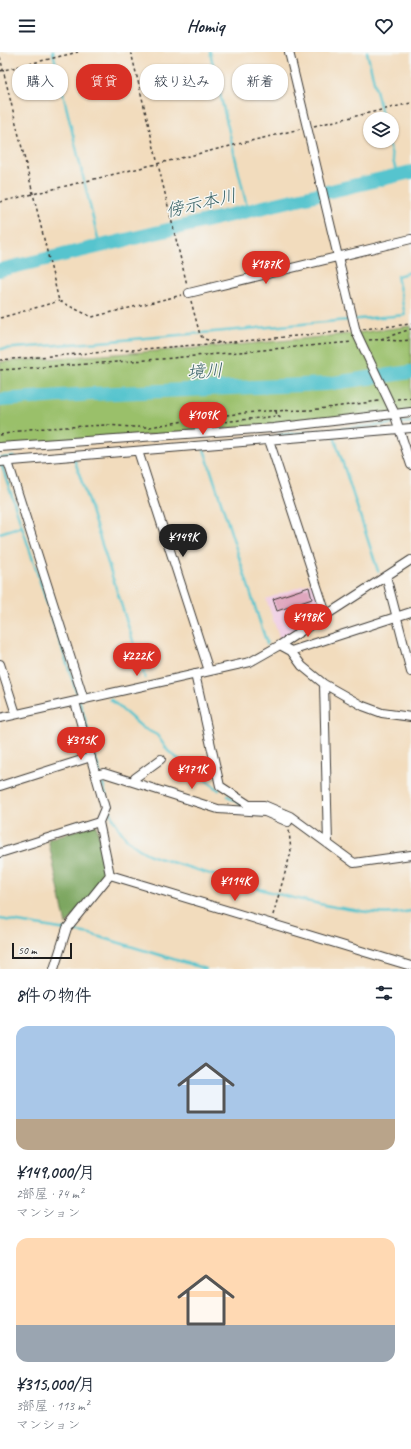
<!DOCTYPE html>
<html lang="ja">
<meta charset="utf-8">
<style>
:root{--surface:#fff;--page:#f6f6f7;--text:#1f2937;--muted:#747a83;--accent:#d93025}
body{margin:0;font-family:Caveat,"Klee One",sans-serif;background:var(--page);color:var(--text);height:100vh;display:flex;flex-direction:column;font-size:15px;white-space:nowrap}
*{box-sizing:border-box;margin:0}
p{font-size:13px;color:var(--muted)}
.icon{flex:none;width:22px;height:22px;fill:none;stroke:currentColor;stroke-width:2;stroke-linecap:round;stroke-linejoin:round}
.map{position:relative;height:917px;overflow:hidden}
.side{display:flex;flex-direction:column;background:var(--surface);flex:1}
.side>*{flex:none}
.hud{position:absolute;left:12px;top:12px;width:387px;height:36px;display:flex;gap:8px}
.tools{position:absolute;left:363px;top:60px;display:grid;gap:8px}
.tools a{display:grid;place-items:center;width:36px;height:36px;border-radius:50%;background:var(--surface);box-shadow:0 1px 3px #0004;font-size:20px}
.scale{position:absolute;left:12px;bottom:10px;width:60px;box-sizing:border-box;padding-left:4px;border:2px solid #1c1c1c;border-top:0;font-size:11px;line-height:14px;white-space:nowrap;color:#1c1c1c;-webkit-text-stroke:3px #f6f6f2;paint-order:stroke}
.price{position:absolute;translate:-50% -34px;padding:0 9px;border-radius:14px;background:var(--accent);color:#fff;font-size:13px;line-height:26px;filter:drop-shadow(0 1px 2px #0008)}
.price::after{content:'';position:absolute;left:50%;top:24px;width:12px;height:9px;margin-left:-6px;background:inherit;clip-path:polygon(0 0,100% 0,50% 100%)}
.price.active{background:#222;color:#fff}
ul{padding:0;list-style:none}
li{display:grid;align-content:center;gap:8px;height:212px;padding:0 16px}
li span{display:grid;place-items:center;height:124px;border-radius:12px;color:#555}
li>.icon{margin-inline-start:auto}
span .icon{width:72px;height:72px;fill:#fffc;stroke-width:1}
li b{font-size:17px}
h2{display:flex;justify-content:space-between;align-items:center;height:48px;padding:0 16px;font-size:17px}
.tag{padding:0 14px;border-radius:16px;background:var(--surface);box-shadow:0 1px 3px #0004;font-size:14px;line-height:36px}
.tag.active{background:var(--accent);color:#fff}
header{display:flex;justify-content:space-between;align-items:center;height:52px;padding:0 16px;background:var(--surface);font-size:18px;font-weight:700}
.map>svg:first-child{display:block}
.built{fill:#f0d0e5}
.green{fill:#9ac06b;stroke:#5b6e44}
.forest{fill:#7ba65f;stroke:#4c613e}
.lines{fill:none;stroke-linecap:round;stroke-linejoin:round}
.stream{stroke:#57c4ce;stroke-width:2.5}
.river{stroke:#57c4ce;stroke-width:14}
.building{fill:#dfa7be}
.minor-casing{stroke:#3c3934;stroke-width:10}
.path{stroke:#3c3934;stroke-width:1.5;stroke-dasharray:3 3;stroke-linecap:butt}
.minor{stroke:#fff;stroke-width:8}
.minor-bridge-casing{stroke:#3c3934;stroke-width:10;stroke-linecap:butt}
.minor-bridge{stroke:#fff;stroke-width:8}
.labels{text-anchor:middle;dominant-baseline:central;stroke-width:3;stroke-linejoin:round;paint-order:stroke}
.water-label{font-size:18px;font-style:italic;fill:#345f63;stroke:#f6f6f2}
</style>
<header><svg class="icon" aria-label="menu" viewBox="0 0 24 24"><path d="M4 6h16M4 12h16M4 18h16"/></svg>Homiq<svg class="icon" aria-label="heart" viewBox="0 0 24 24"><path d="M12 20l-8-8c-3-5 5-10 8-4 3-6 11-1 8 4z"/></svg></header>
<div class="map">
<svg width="411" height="917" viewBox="0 0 411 917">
<rect width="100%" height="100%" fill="#f6f6f2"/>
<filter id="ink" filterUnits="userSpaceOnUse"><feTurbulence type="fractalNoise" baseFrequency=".025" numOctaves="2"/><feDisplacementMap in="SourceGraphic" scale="8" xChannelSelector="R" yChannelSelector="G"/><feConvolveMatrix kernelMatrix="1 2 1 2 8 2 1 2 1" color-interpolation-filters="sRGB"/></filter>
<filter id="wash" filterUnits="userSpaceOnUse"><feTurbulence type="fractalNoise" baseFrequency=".012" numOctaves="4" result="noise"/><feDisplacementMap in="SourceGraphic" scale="16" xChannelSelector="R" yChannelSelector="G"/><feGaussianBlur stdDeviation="0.9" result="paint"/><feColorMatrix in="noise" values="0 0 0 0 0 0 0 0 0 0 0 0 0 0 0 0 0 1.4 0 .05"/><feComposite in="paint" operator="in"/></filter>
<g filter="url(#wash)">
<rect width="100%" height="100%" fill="#f2dcbd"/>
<path class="built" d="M313,530l9,25 -1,5 -41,28 -14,-41z"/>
<path class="green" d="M411,274v87l-411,35v-86c137,-10 275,-17 411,-36z"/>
<path class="forest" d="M96,772l12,50 -42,51 -18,-86z"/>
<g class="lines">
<path class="stream" d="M53,0l47,195
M210,0l38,159
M367,0l16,67
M388,89l9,34
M0,297l100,-7 305,-27 -8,-39 14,-4
M278,383l133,-13
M334,384l44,135
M203,394l64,198
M0,406l14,-1
M74,406l71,220
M1,411l81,246 28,101c9,24 22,38 45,47 60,18 119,39 180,50 26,4 50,10 76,4
M0,481l22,-7
M110,647l33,29 14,7 11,16 51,39
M228,744l15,10
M0,867l90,15 116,35"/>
<path class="river" d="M0,218l411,-98
M0,348l92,-6 234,-10 85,-12"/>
</g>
<g id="blocks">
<path class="building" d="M309,535l3,12 -35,12 -4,-12z"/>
</g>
</g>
<g filter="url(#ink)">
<use href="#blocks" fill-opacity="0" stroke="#3c3934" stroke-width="1"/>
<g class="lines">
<defs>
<path id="minor" d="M289,0l67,280
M189,241l222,-54
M393,358l18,55
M269,388l57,174
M0,395l273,-19 138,-16
M138,399l71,220
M0,410l411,-34
M8,410l76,238
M386,524l25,96
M280,593l11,6 11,15 22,18 39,22 19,7 29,4
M291,599l120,-39
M0,612l16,50
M195,622l25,112 29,19h15l26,11 64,47 57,-8
M324,632l4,160
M0,666l250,-56 30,-17 131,-85
M96,723l8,-2 114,36 47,3 23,10
M133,730l2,-4 26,-19
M0,734l91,-29
M99,770l11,53
M0,801l99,-31 6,-14 -30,-106
M110,823l301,91
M54,917l13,-41 43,-53"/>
</defs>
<use href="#minor" class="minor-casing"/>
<path class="path" d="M131,0l56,233
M0,5l59,244 33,16 90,-22
M0,19l78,-19
M314,74l97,-23
M0,150l300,-73
M191,249l9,34 4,4 17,4
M0,266l59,-17
M363,277l48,-5
M381,287l30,-10
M369,288c15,-1 28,2 42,0
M0,308l222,-17 126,-12
M0,318l161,-11 191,-17
M397,347l14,-1
M276,359l1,5 6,3
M195,373l82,-9
M0,383l29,-6 77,-4 27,2h17l58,-10 56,-6 47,-1 68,-9
M273,863l18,-63 -2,-22"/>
<use href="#minor" class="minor"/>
<defs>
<path id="minor-bridge" d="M356,280l37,78"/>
</defs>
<use href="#minor-bridge" class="minor-bridge-casing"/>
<use href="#minor-bridge" class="minor-bridge"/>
</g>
</g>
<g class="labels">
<g class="water-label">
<text transform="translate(201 151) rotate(-13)">傍示本川</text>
<text transform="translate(205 319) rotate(-3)">境川</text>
</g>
</g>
</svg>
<div class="tools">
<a><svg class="icon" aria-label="layers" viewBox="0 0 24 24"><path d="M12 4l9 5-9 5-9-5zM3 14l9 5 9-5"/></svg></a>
</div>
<div class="scale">50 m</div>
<b class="price" style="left:266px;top:233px">¥187K</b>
<b class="price" style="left:203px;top:384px">¥109K</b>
<b class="price active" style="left:183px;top:506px">¥149K</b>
<b class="price" style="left:308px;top:586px">¥198K</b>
<b class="price" style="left:137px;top:625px">¥222K</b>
<b class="price" style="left:81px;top:709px">¥315K</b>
<b class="price" style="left:192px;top:738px">¥171K</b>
<b class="price" style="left:235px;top:850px">¥114K</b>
<div class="hud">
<a class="tag">購入</a>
<a class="tag active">賃貸</a>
<a class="tag">絞り込み</a>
<a class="tag">新着</a>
</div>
</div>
<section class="side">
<h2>8件の物件<svg class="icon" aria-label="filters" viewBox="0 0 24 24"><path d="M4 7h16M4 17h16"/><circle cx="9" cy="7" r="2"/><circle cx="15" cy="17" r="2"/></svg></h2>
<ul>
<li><span style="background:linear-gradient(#a9c7e8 75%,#b9a48a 0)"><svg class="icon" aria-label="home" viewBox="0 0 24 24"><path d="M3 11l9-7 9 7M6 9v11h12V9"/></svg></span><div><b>¥149,000/月</b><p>2部屋 · 74 m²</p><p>マンション</p></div></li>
<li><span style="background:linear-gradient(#ffd9b3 70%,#9aa5b1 0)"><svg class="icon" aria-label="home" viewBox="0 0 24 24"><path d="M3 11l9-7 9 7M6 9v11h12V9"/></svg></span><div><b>¥315,000/月</b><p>3部屋 · 113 m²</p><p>マンション</p></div></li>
</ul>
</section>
